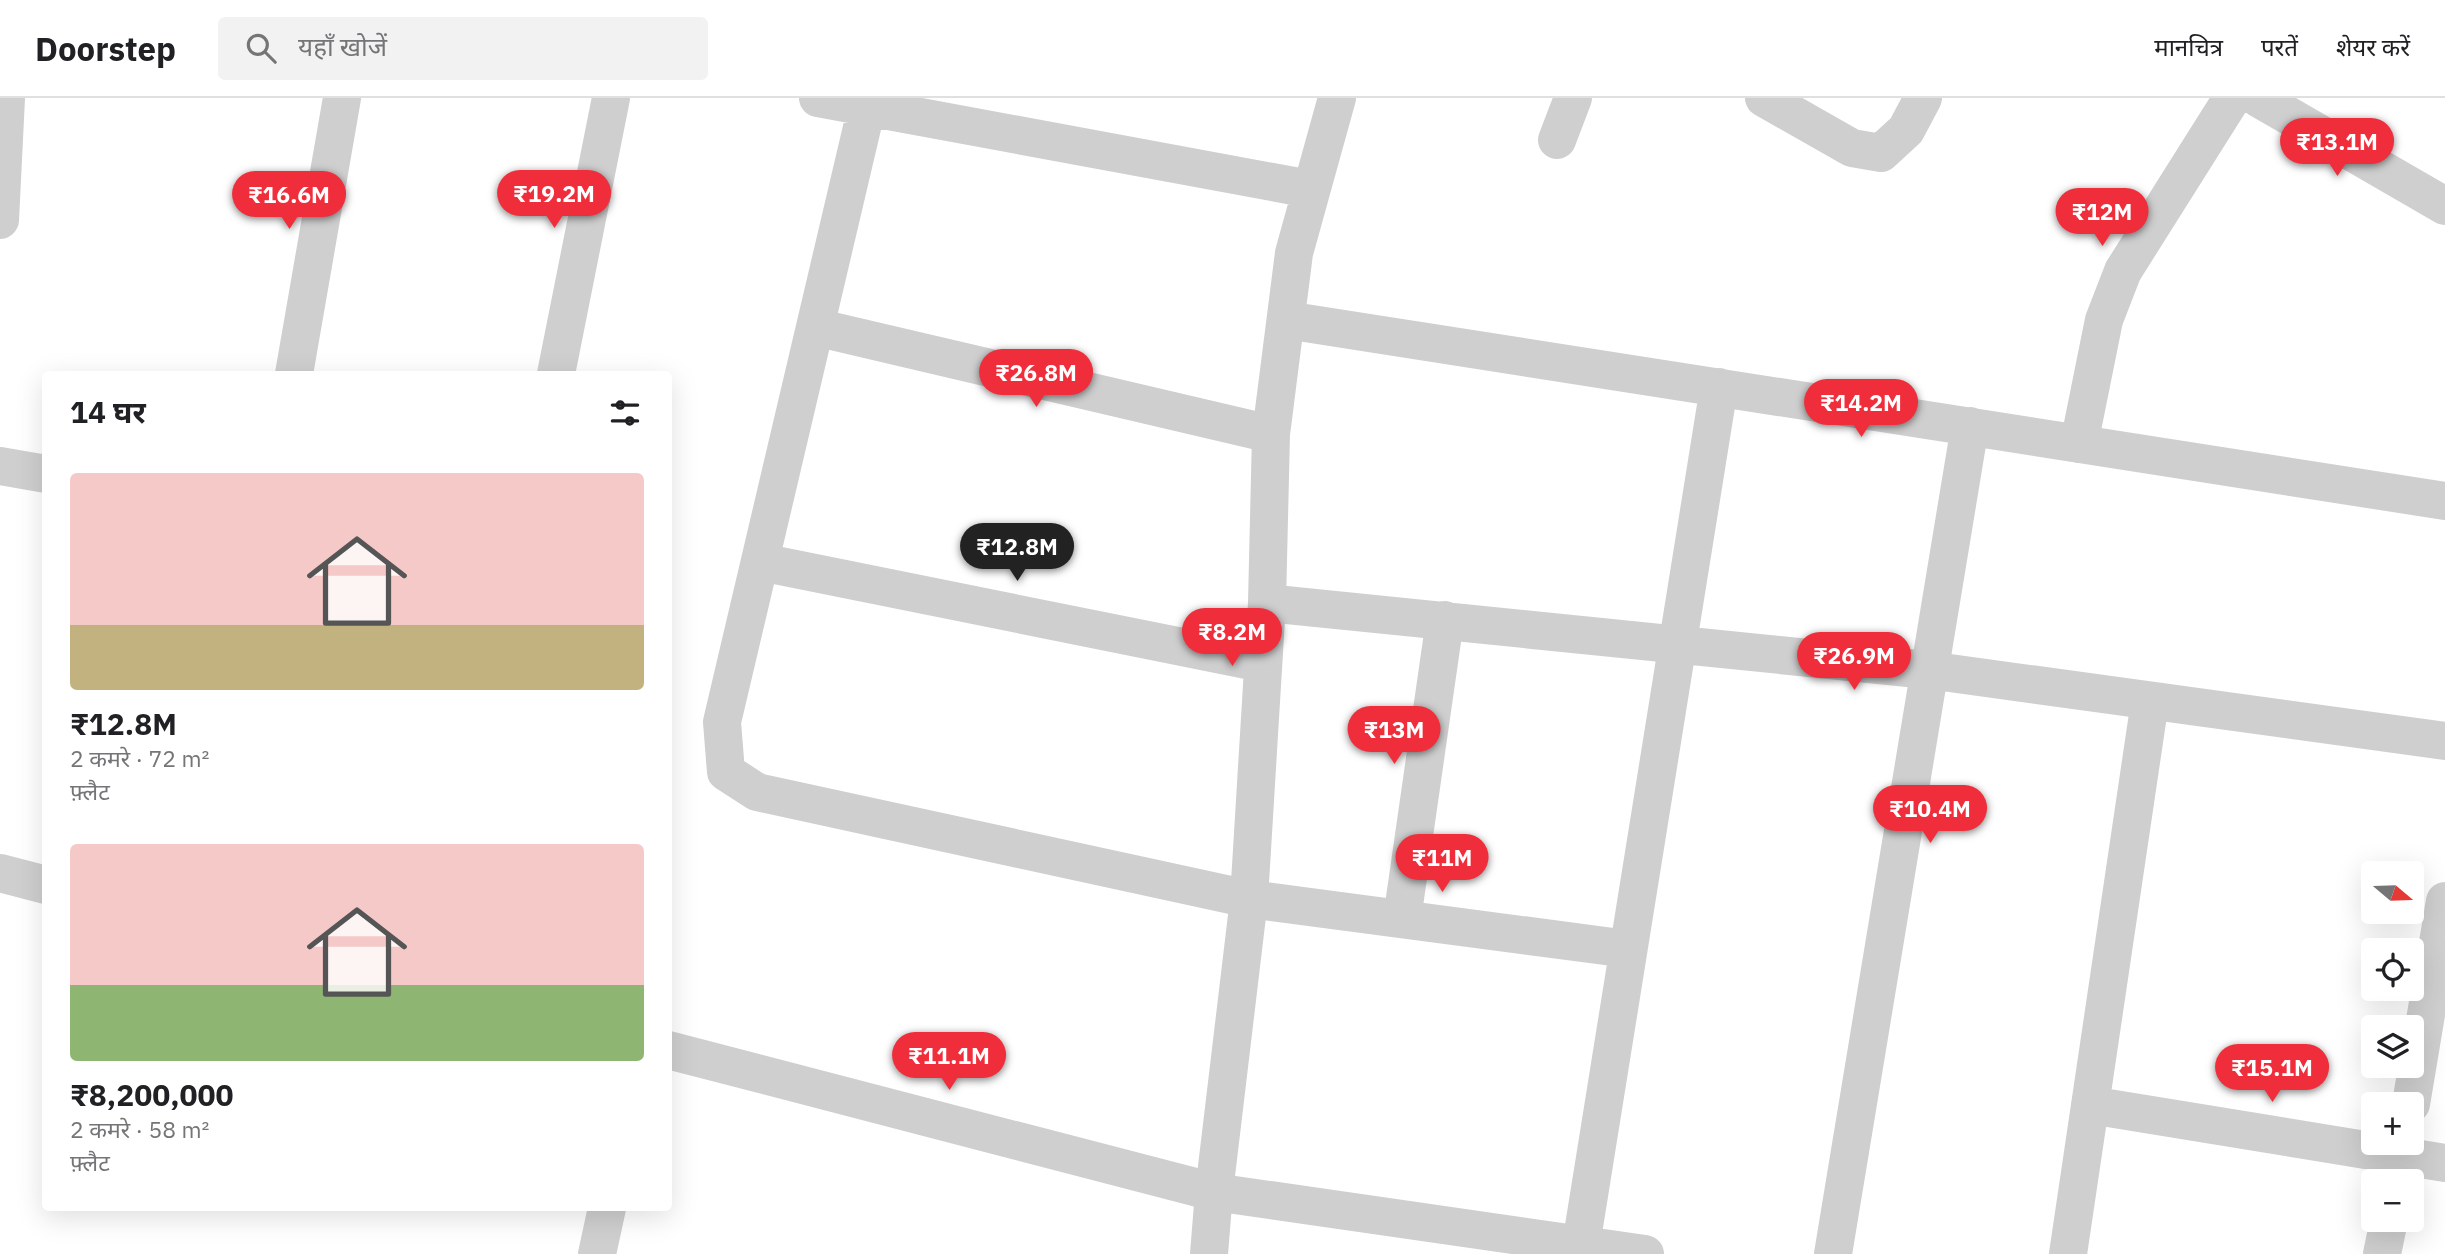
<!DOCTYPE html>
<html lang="hi">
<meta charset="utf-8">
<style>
:root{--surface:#fff;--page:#f2f2f2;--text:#202124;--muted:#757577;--line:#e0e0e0;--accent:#f02e3b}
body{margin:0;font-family:"IBM Plex Sans","Noto Sans Devanagari",sans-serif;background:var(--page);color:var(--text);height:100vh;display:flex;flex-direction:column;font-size:26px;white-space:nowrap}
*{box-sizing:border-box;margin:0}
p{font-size:23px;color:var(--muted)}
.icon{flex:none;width:38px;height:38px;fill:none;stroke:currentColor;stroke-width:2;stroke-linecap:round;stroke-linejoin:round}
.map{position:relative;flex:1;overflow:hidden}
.sheet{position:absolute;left:42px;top:273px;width:630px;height:840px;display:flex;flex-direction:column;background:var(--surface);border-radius:7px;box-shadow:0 7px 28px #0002}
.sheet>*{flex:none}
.needle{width:46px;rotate:109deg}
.controls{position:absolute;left:2361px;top:763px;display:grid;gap:14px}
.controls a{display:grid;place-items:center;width:63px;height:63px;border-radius:7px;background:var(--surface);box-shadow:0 7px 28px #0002;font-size:35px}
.price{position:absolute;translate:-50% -60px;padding:0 16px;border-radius:24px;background:var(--accent);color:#fff;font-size:23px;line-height:46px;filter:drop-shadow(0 2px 4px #0008)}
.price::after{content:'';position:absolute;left:50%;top:42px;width:21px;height:16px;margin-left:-10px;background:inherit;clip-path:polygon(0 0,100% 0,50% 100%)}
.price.selected{background:#222;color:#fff}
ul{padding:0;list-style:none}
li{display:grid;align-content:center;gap:14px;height:371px;padding:0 28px}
li span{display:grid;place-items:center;height:217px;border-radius:7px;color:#555}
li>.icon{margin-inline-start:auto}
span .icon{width:126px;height:126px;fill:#fffc;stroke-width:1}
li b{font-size:30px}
h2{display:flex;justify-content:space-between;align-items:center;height:84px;padding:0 28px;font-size:30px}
header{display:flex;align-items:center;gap:42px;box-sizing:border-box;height:98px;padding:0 35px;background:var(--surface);border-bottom:2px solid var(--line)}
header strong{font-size:33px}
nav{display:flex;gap:38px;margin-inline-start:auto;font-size:24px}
.search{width:490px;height:63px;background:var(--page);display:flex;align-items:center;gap:18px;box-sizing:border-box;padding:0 24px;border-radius:7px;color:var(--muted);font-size:26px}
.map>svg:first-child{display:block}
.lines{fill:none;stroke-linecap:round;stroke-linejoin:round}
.minor{stroke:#cfcfcf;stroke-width:38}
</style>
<header>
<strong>Doorstep</strong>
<div class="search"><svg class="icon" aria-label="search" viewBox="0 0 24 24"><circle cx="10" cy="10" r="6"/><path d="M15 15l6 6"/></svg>यहाँ खोजें</div>
<nav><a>मानचित्र</a><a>परतें</a><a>शेयर करें</a></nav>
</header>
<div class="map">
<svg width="2445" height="1156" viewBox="0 0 2445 1156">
<rect width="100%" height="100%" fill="#fff"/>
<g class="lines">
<path class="minor" d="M818,0l492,91
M869,0l-147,624 4,50 31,20 492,107 379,50
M1764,0l88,50 29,5 25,-23 17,-32
M2258,0l187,108
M1557,42l16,-42
M0,122l6,-122
M1286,222l1159,181
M815,229l456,107
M294,276l48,-276
M556,276l55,-276
M2079,346l25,-124 19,-49 109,-173
M0,368l46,8
M760,464l502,101
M1267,505l661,67 517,71
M0,775l46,12
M1402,821l43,-299
M668,952l546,142 431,62
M2411,1006l34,-203
M2090,1007l355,58
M1581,1147l138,-858
M597,1156l10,-46
M1209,1156l5,-62 35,-293 18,-296 4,-169 23,-181 43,-155
M1833,1156l137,-828
M2068,1156l82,-553
M2382,1156l7,-34"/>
</g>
</svg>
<div class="controls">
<a><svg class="needle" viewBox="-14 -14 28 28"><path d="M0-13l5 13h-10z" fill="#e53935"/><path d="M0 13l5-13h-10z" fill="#757577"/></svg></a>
<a><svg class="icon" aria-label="locate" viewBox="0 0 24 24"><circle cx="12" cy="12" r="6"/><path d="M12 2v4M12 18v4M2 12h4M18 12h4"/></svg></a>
<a><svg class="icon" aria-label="layers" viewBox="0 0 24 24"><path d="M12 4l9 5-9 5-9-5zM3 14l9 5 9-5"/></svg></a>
<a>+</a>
<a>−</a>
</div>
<b class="price" style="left:2337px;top:80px">₹13.1M</b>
<b class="price" style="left:554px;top:132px">₹19.2M</b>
<b class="price" style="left:289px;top:133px">₹16.6M</b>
<b class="price" style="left:2102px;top:150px">₹12M</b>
<b class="price" style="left:1036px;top:311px">₹26.8M</b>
<b class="price" style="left:1861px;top:341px">₹14.2M</b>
<b class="price selected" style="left:1017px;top:485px">₹12.8M</b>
<b class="price" style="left:1232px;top:570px">₹8.2M</b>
<b class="price" style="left:1854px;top:594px">₹26.9M</b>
<b class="price" style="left:1394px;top:668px">₹13M</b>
<b class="price" style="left:1930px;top:747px">₹10.4M</b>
<b class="price" style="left:1442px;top:796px">₹11M</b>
<b class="price" style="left:949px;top:994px">₹11.1M</b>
<b class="price" style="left:2272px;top:1006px">₹15.1M</b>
<section class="sheet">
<h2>14 घर<svg class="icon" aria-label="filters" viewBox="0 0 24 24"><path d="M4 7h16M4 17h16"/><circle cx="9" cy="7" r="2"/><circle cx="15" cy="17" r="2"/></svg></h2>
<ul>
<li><span style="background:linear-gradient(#f6c9c9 70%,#c2b280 0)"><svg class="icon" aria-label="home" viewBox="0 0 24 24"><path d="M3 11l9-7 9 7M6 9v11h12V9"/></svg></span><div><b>₹12.8M</b><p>2 कमरे · 72 m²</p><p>फ़्लैट</p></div></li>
<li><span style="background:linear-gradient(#f6c9c9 65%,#8fb573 0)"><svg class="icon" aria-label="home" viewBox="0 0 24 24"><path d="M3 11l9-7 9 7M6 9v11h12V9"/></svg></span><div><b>₹8,200,000</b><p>2 कमरे · 58 m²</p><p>फ़्लैट</p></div></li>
</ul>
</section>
</div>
